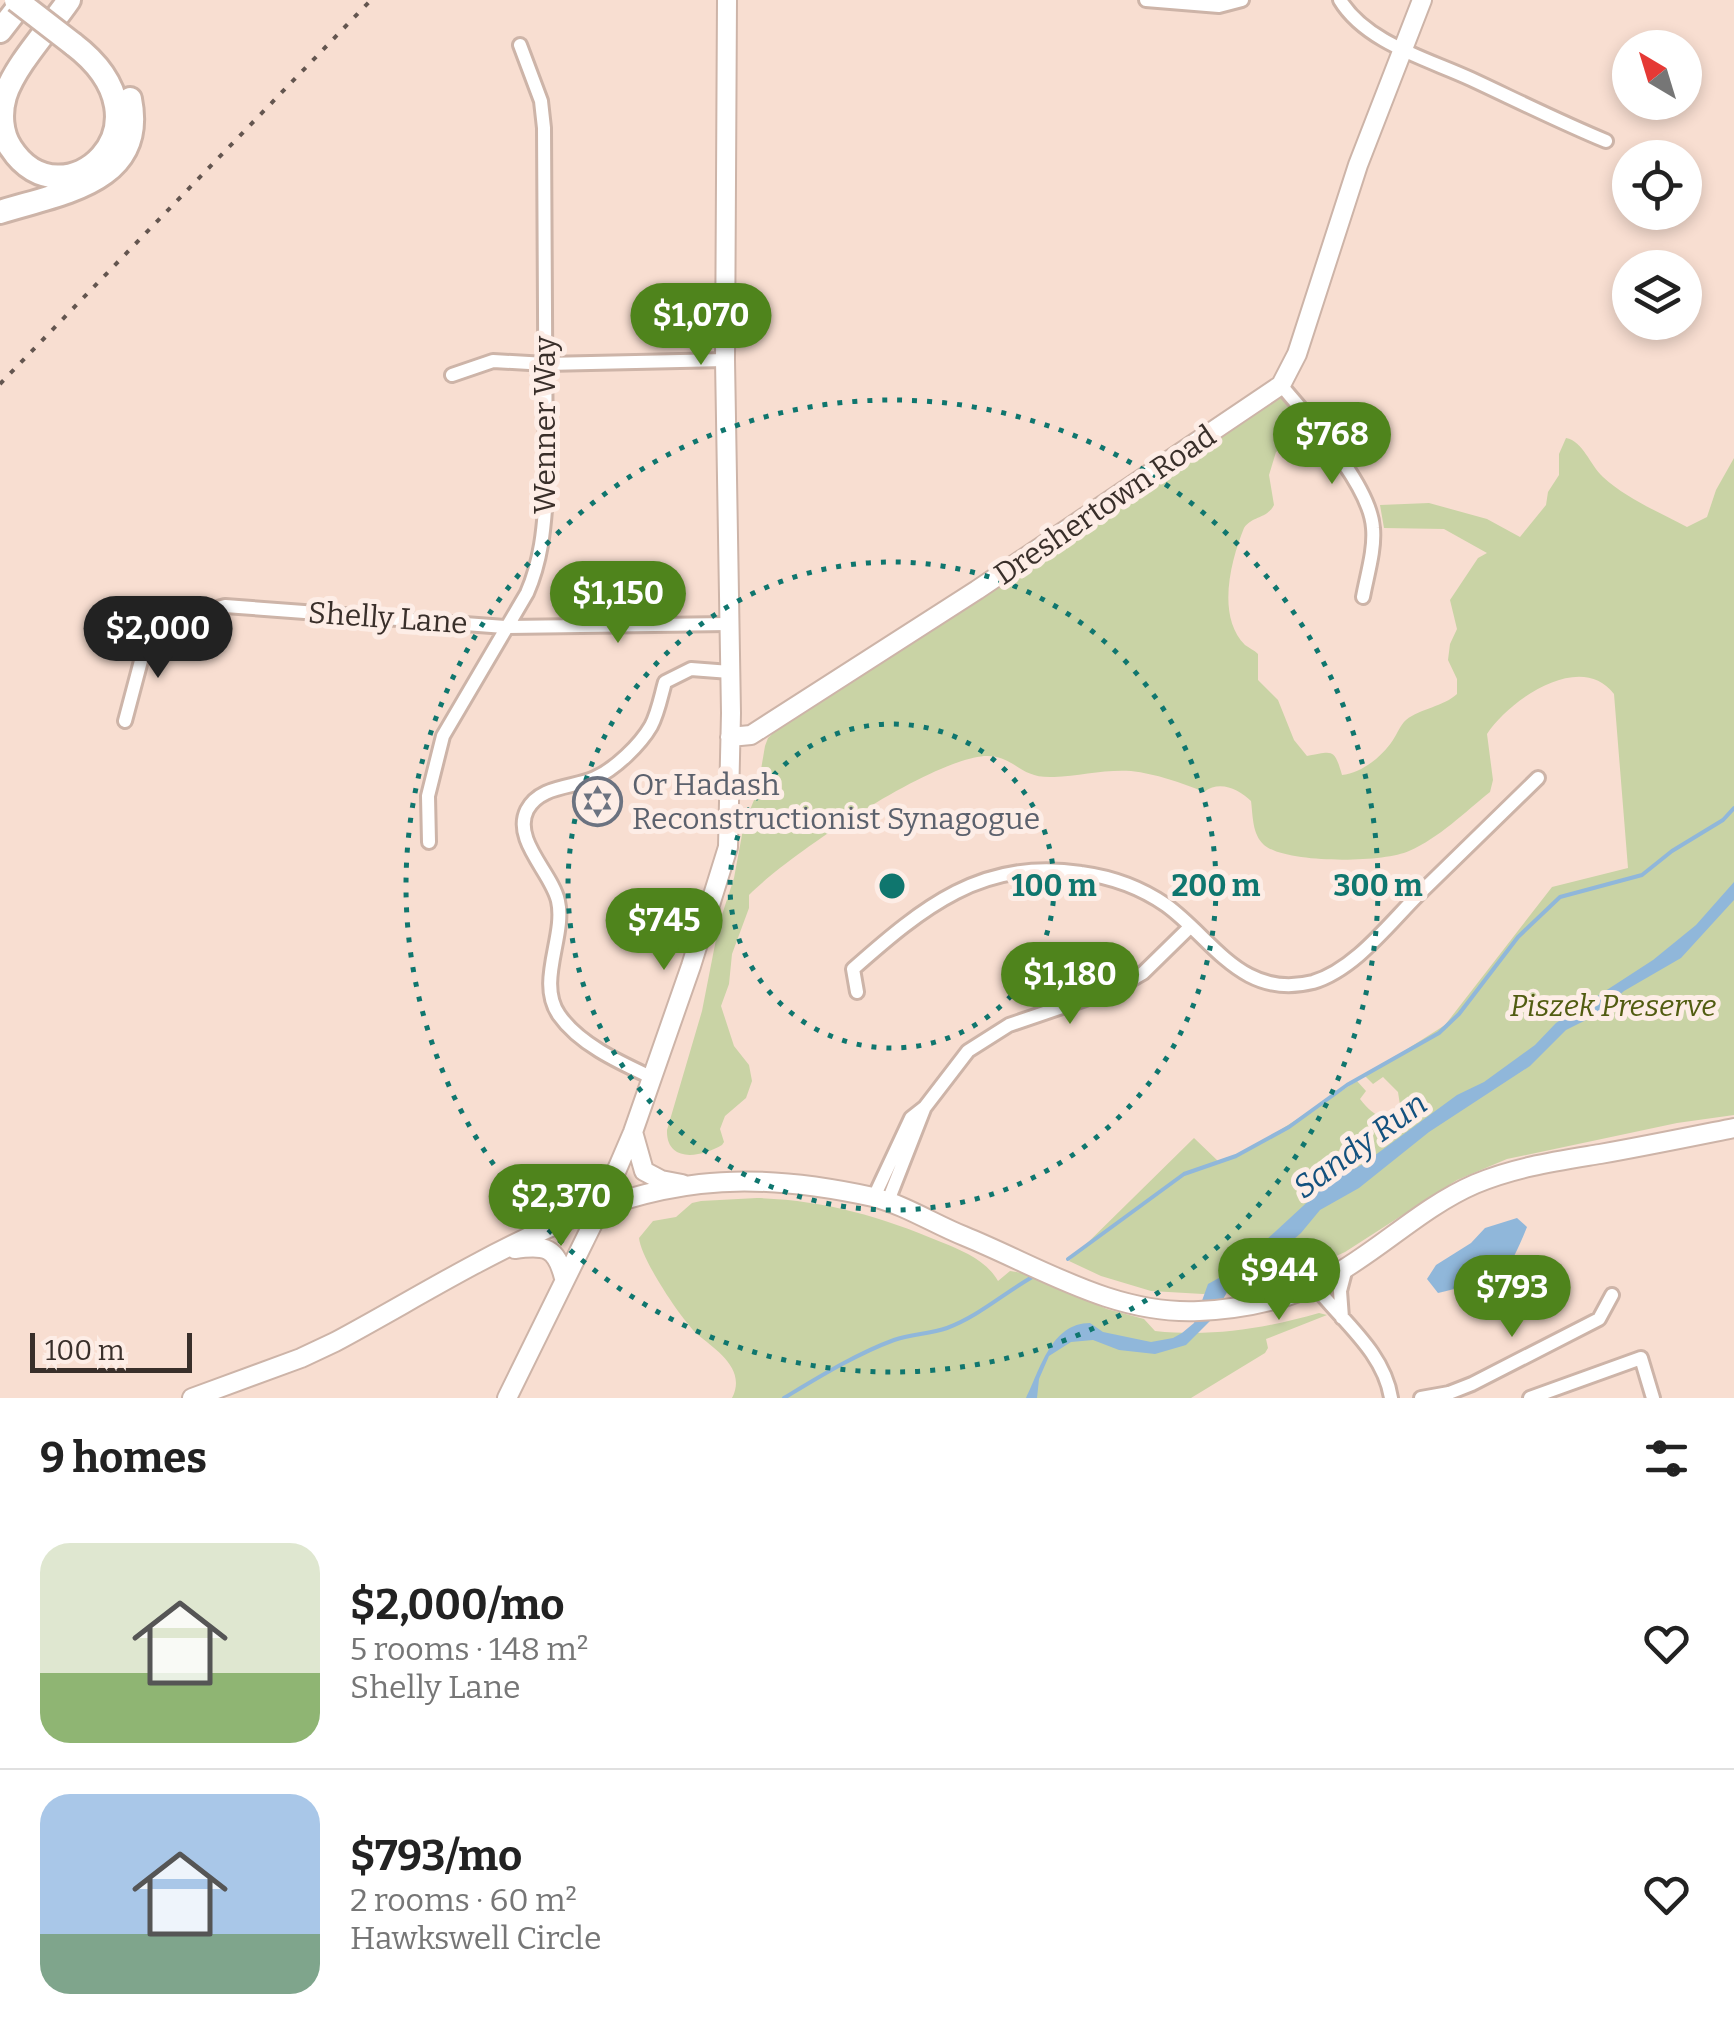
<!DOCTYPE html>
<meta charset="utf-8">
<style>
:root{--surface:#fff;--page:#f6f6f6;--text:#222;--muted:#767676;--line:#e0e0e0;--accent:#4f841c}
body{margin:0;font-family:Bitter,serif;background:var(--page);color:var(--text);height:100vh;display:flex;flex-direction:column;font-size:38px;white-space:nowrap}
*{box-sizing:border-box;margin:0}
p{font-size:32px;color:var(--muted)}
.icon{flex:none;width:55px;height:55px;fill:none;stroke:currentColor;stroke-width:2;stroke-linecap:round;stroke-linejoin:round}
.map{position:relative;height:1398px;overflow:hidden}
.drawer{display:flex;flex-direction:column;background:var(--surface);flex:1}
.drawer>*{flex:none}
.needle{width:65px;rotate:322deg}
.fabs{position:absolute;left:1612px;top:30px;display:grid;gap:20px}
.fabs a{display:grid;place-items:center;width:90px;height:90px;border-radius:50%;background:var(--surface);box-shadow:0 5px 15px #0003;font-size:50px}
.scale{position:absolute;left:30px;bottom:25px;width:162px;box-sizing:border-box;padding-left:10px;border:5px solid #392f2a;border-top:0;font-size:28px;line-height:35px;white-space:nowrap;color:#392f2a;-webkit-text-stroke:8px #fdede6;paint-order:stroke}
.price{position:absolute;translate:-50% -85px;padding:0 22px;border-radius:35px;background:var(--accent);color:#fff;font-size:32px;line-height:65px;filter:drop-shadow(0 2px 5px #0008)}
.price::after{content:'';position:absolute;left:50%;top:60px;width:30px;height:22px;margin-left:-15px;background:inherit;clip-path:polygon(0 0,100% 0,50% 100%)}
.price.on{background:#222;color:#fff}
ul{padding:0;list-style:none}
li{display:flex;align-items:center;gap:30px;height:250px;padding:0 40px}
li+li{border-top:2px solid var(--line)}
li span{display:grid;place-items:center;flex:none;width:280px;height:200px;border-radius:30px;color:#555}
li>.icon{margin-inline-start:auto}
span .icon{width:120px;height:120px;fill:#fffc;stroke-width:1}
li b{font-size:42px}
h2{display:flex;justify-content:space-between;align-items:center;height:120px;padding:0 40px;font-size:42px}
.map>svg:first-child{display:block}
.green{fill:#c9d3a5}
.water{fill:#90b7da}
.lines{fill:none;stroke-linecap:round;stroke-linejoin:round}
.stream{stroke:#90b7da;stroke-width:4}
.street-casing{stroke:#cdb4a8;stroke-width:18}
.secondary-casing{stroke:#cdb4a8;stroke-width:22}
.highway-casing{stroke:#cdb4a8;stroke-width:28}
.street{stroke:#fff;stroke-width:12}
.secondary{stroke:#fff;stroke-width:18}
.highway{stroke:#fff;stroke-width:22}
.rail{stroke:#63554f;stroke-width:4;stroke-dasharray:5 10;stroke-linecap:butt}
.highway-bridge-casing{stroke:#cdb4a8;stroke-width:28;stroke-linecap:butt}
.highway-bridge{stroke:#fff;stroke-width:22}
.ring{fill:none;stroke:#0f766e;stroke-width:5;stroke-dasharray:5 10}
.labels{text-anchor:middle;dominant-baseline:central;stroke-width:10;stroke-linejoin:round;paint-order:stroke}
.street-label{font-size:30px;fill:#392f2a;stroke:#fdede6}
.worship-label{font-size:30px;fill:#5b616d;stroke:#fdede6;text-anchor:start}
.park-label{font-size:30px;font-style:italic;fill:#515c11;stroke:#fdede6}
.water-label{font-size:32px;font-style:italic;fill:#13517e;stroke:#fdede6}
.centre{fill:#0f766e;stroke:#fdede6;stroke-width:5}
.ring-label{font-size:30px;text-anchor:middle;font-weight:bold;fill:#0f766e;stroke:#fdede6;stroke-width:10;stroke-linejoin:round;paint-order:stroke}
</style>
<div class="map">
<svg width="1734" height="1398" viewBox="0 0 1734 1398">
<rect width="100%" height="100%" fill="#f8ded1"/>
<path class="green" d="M1279,394l9,6 16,32 -28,20 -7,23 5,30c-7,14 -22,11 -30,23 -13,32 -28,88 1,117 4,3 9,5 13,9v26l20,20 16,40 13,16c25,-4 27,-9 35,19 19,-2 39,-17 51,-35 4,-6 8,-16 13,-20 15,-12 37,-13 51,-26v-15l-9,-19 2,-16 7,-15 -7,-29 28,-42 9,-5 -43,-24 -60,-1 -4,-23 49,-2 58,16 33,18 26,-32 2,-13 11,-17v-21l7,-16c17,3 24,27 37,39 24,22 56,35 84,50l20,-10 9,-27 18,-32v657l-57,8 -170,36 -50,21 -112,72 -50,23 -41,13 -51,6 -52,-3 -50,-15 -32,-15 125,-123 25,24 22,-7 116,-74 9,10 -6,8c12,15 26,28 40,6l-2,-13 -15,-15 -10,7 -8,-8 80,-51 107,-138 76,-19 -14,-174c-33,-44 -105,6 -127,40l6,46 -3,12c-25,20 -51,46 -81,59 -26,12 -123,13 -145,-6 -12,-11 -11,-29 -13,-44 -13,-12 -31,-21 -47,-9 -24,-10 -48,-18 -73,-21 -25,-2 -52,5 -77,6 -37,2 -39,-23 -70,-21 -56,5 -194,98 -235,139v13l-17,46 -3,30 -8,22 13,40 15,19 3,16 -6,17 -21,18 -5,13 4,13 -2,3c-20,12 -56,19 -55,-15l35,-119 17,-87 15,-46 10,-54 13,-31 8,-47 3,-8 15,-14z
M757,1198c66,2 123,18 184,44 22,9 45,18 57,39l12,-10 12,2 85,36 37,10 11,12c57,6 108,-2 164,-18l8,2 -61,24 2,9 -3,5 -74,45h-459c15,-29 -16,-48 -35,-64 -16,-15 -56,-75 -58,-96l14,-17 23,-4 16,-14 9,-2z"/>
<path class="water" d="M1734,882v18l-53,58 -57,33 -24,22 -34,17 -36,36 -101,66 -70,56 -39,22 -19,23 -8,7 -13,3 -35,35 -12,4 -22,38 -25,25 -31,9 -36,-4 -26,-10 -22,2 -22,14 -10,23 -2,19h-11c14,-28 25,-75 64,-75l13,9 48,10 22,-4 9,-5 12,-10 14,-39 38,-21 18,-21 65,-60 34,-18 94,-69 27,-13 51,-37 21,-22 97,-63 43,-35z
M1517,1218l10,9c-28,68 -28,50 -89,66l-11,-14 9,-14 35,-22 14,-15z"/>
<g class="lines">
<path class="stream" d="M1068,1259l116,-85 52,-18 53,-29 58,-42 92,-52 20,-19 59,-77 42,-40 82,-22 30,-24 51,-31 11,-12
M784,1398c35,-21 72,-44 110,-58 17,-6 36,-6 53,-12 32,-12 57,-35 87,-52"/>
<defs>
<path id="street" d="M1146,0l73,6 23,-6
M1340,0c26,43 88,59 131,79 45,21 89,43 135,62
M452,375l41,-14 53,3 179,-4
M1281,385c28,34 89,99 92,143 2,22 -6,47 -10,69
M125,721l17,-64 12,-31 71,-20 280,21 223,-3
M429,842l-1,-46 15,-60 84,-143c14,-32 17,-64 19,-98l-2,-367 -3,-27 -21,-56
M857,992l-4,-23c69,-61 130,-112 228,-96 30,4 59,14 85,32 47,34 76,95 147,77 41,-12 76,-58 105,-87 40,-39 80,-78 120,-117
M653,1078c-32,-15 -73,-33 -94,-63 -23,-33 7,-79 -1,-114 -6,-28 -46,-61 -31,-91 13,-25 47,-22 68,-32 20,-9 45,-33 56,-52 7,-13 10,-30 14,-44l26,-13 39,3
M874,1197l37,-79 14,-11 43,-56 41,-26 106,-36 28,-16 47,-46
M888,1201l36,-92
M1314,1285c28,36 70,67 77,113
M1342,1318l-2,-27 6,-23
M1421,1398l28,-5 23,-9 127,-65 13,-24
M1530,1398l111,-40 12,40"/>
<path id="secondary" d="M730,737l21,-2 226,-145 304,-205 16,-31 61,-189 64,-165
M633,1132l11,39 17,9 21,4
M515,1249c31,-4 41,-2 49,29
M192,1398l109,-40 34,-16c114,-61 233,-143 365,-158 57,-7 118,1 173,13 32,8 61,27 91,39 76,31 149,79 235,75 45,-2 90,-11 130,-33 51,-28 93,-71 146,-94 40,-17 83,-23 125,-30 45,-8 89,-17 134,-26
M507,1398l93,-189 33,-77 58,-166 37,-119 3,-134 -6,-353 2,-360"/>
<path id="highway" d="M69,0c-19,28 -54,65 -64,96 -5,17 -4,37 6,52 51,79 170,-22 62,-104
M0,31l24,-31
M0,212c60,-19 147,-29 130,-113"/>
</defs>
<use href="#street" class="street-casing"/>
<use href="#secondary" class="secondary-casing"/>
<use href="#highway" class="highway-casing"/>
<use href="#street" class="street"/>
<use href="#secondary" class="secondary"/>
<use href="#highway" class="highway"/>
<path class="rail" d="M0,384l371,-384"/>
<defs>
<path id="highway-bridge" d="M16,0l57,44"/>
</defs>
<use href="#highway-bridge" class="highway-bridge-casing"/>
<use href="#highway-bridge" class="highway-bridge"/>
</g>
<g class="ring">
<circle cx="892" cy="886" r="162"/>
<circle cx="892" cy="886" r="324"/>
<circle cx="892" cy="886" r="486"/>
</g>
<defs>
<symbol id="synagogue-ring" viewBox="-11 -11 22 22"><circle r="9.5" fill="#fdede6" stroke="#6b7280" stroke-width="1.5"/><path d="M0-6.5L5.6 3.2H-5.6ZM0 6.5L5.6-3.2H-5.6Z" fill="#6b7280"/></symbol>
</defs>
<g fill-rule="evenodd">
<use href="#synagogue-ring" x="570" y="774" width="55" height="55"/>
</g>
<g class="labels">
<g class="street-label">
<text transform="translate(545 425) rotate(-90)">Wenner Way</text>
<text transform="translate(1105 505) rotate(-34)">Dreshertown Road</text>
<text transform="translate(388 618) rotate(4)">Shelly Lane</text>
</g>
<g class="worship-label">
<text x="632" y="785">Or Hadash<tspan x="632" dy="34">Reconstructionist Synagogue</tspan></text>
</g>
<g class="park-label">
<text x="1613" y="1006">Piszek Preserve</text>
</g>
<g class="water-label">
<text transform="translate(1360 1145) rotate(-36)">Sandy Run</text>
</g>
</g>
<circle cx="892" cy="886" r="15" class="centre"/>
<g class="ring-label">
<text x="1054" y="896">100 m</text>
<text x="1216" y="896">200 m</text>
<text x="1378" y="896">300 m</text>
</g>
</svg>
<div class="fabs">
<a><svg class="needle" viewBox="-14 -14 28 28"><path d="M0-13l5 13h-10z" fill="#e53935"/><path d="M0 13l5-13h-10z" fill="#767676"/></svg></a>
<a><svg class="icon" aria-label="locate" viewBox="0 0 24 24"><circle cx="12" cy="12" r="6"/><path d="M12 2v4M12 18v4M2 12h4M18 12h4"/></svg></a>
<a><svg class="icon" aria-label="layers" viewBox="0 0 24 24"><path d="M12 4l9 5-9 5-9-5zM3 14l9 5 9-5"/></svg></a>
</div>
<div class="scale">100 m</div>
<b class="price" style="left:701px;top:368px">$1,070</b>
<b class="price" style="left:1332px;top:487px">$768</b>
<b class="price" style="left:618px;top:646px">$1,150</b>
<b class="price on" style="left:158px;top:681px">$2,000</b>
<b class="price" style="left:664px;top:973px">$745</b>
<b class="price" style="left:1070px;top:1027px">$1,180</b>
<b class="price" style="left:561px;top:1249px">$2,370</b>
<b class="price" style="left:1279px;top:1323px">$944</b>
<b class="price" style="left:1512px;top:1340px">$793</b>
</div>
<section class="drawer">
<h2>9 homes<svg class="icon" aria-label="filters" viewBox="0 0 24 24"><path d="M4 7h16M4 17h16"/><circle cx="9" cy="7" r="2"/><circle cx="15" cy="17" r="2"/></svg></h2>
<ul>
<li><span style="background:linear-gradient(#dfe7d0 65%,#8fb573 0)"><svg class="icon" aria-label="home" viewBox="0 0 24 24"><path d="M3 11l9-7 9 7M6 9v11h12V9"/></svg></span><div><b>$2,000/mo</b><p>5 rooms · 148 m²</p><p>Shelly Lane</p></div><svg class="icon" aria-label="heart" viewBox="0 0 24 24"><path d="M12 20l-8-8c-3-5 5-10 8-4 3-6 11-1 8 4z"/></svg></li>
<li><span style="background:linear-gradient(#a9c7e8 70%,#7fa58c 0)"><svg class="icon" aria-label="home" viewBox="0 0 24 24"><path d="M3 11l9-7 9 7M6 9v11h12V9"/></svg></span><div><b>$793/mo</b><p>2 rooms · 60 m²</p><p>Hawkswell Circle</p></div><svg class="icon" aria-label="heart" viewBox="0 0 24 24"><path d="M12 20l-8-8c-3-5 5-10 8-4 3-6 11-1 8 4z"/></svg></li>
</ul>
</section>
